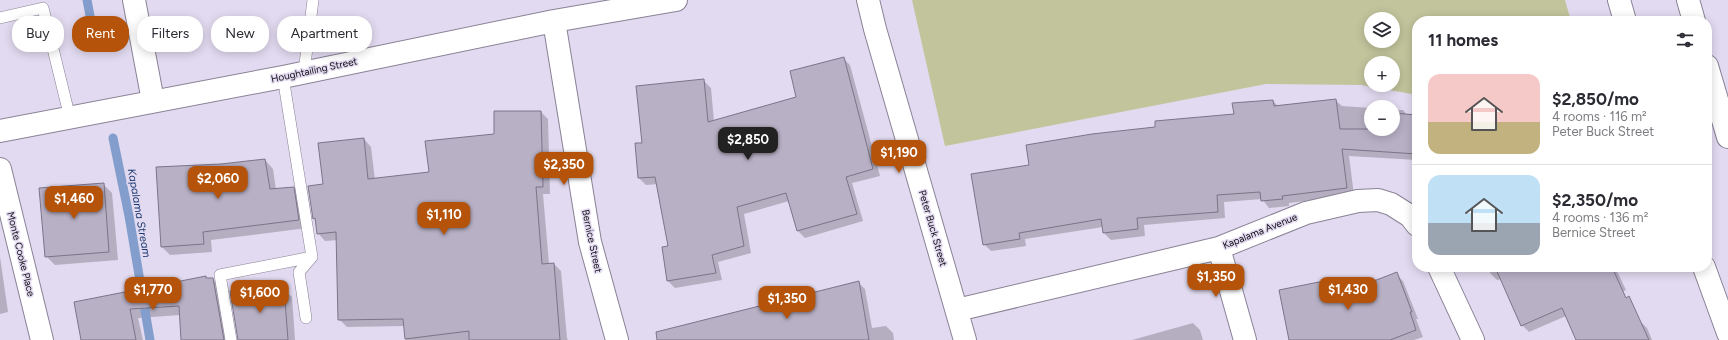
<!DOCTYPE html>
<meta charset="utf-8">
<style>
:root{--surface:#fff;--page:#f2f2f3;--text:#2b2b33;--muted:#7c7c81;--line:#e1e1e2;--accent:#b45309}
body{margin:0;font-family:Figtree,sans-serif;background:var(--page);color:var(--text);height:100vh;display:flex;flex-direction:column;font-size:15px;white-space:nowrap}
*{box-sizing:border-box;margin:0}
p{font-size:13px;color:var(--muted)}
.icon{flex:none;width:22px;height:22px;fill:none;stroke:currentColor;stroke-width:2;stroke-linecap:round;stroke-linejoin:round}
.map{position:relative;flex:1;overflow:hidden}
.sheet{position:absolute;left:1412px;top:16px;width:300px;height:256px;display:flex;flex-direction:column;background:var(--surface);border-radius:16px;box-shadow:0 2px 10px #0003}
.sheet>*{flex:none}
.top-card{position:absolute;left:12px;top:16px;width:380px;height:36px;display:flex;gap:8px}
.fabs{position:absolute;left:1364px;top:12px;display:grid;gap:8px}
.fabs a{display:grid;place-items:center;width:36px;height:36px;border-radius:50%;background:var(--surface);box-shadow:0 2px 10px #0003;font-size:20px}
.price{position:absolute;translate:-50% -34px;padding:0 9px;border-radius:8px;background:var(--accent);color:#fff;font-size:13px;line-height:26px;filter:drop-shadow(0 1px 2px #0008)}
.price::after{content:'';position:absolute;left:50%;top:24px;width:12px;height:9px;margin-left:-6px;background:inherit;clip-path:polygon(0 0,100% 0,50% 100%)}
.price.on{background:#222;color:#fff}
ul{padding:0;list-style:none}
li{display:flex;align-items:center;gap:12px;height:100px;padding:0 16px}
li+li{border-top:1px solid var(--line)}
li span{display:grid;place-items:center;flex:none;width:112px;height:80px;border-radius:12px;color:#555}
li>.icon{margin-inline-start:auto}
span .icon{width:48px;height:48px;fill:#fffc;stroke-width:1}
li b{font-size:17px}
h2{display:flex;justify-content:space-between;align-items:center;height:48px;padding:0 16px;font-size:17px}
.chip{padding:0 14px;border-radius:16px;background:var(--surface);box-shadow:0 2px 10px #0003;font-size:14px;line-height:36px}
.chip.on{background:var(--accent);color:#fff}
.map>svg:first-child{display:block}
.green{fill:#c2c49c;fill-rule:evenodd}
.shadow{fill:#0003}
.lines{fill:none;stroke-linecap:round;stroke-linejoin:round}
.stream{stroke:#839ecc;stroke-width:9}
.building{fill:#b8b0c5;stroke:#7c7488}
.lane-casing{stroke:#8a8296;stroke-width:12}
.street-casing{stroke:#8a8296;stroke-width:24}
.secondary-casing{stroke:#8a8296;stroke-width:24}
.highway-casing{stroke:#8a8296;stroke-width:24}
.lane{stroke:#fff;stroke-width:11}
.street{stroke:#fff;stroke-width:22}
.secondary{stroke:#fff;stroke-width:22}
.highway{stroke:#fff;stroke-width:22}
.labels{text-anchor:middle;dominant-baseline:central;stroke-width:3;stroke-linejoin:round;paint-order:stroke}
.street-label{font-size:10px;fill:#100d14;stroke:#e2daf0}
.water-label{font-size:11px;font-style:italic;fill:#1b3a72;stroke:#e2daf0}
</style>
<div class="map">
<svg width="1728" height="340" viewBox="0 0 1728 340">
<rect width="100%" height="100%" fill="#e2daf0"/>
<path class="green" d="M912,0h653l6,21h-154v74l-56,-10 -95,-1 -321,62zM1371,19h22v22h-22zM1371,63h22v22h-22z"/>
<path class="shadow" d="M843,58l7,7 30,111 -28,7 11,38 -58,17 -7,-7 -9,-30 -45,13 7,39 -33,9 4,18 -47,8 -7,-7 1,-34 -11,-63 -12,1 -7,-7 4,-34 61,-63 7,7 3,34 84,-24z
M1335,100l7,6 29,2v21h22v-19h10l4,5 10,1v44l-68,-4 5,39 -65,8v3l-20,2 -7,-9 -38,3 1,16 -81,7 1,11 -34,4 -7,-7 -1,-6 -78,12 1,7 -35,5 -7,-7 47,-78 125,-38 79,-13 38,-14 5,5z
M541,112l7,7 2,75h-7l6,70h5l7,7 6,67 1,2h-162l-1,-14 -58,1 -8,-8 -1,-79 -13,1 -7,-8 -2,-12 -2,-3 10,-33 40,-46 7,8 4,33 55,-7 65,-38z
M265,160l8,9 3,21 17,-2 9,8 5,32 -96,12 1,12 -42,3 -8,-8 -5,-79 64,-3z
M103,184l9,9 6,67 -63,5 -9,-9z
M0,257l8,55 -8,2z
M1488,267h127l11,23 -97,42 -7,-7 -20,-46 -5,1 -7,-7z
M1396,274l7,7 15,38h-2l7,18 -9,3h-124l44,-59 7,7 2,6z
M206,277l2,2h5l9,9 8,52h-48l-2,-25 -42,3 5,22h-61l-7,-37z
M858,282l7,7 7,39 14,-2 7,7 1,7h-217z
M283,289l9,8 3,43h-56z
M1640,321l7,7 5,12h-56z
M1193,323l7,7 3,10h-71z"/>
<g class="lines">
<path class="stream" d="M87,0l8,42
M113,138l16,78 21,124"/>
</g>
<path class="building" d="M844,57l29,112 -27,8 11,37 -60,17 -11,-38 -49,14 7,39 -32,9 4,18 -49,8 -5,-34 6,-1 -13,-69 -17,1 -3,-35h7l-6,-57 68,-7 4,43 88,-25 -6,-26z
M1336,99l4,30h53v-16l24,2v39l-75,-5 5,39 -65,8 1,3 -22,2 -1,-9 -43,3 1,17 -81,6 1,11 -35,4 -2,-14 -82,14 1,6 -37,6 -12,-71 58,-9 -3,-20 66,-11 63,-7v-6l79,-7 -2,-11 41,-3 1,6z
M494,111h47l2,76h-7l6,77 12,-1 6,77h-91v-9l-64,8 -2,-20 -65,1 -2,-88 -19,2 -2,-16 -2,1 -5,-33 15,-2 -5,-41 46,-5 4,41 61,-7 -4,-31 69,-7z
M265,159l5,30 24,-2 5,33 -96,12 1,12 -43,3 -5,-80 65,-3z
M104,183l5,69 -64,5 -6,-69z
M1495,267h117l14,31 3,-2 20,44h-73l-14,-32 -41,18z
M1397,272l15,40h-2l6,18 -26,10h-101l-10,-50 55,-11 4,16z
M206,276v2h7l11,62h-43l-2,-34 -49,3 6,31h-55l-7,-38z
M859,281l10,59h-212l-1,-8z
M284,288l4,52h-50l-8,-49z"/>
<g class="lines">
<defs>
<path id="lane" d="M0,18l43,-10 27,110
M304,72l9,-72
M283,77l29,180 -13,15 7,46
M231,340l-11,-65 92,-18"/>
<path id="street" d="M134,0l19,101
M868,0l7,29 90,311
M0,169l42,171
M1219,248l26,92
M1439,267l34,73
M957,310l262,-62 87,-35 52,-12 20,-1 13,4 19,12 7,9"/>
<path id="secondary" d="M554,21l36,221 27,98
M0,131l283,-54 271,-56 122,-21"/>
<path id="highway" d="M1619,0l6,21
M1688,0l6,21
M1707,66l21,71
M1704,267l24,66"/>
</defs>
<use href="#lane" class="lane-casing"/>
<use href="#street" class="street-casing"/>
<use href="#secondary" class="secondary-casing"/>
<use href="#highway" class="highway-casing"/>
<use href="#lane" class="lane"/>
<use href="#street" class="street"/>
<use href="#secondary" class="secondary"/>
<use href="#highway" class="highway"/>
</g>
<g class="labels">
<g class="street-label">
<text transform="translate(314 70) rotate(-12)">Houghtailing Street</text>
<text transform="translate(933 228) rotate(74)">Peter Buck Street</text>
<text transform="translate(1260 231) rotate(-22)">Kapalama Avenue</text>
<text transform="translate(592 241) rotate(78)">Bernice Street</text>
<text transform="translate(21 254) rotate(76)">Monte Cooke Place</text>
</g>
<g class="water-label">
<text transform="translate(139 213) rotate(80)">Kapalama Stream</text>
</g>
</g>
</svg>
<div class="fabs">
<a><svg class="icon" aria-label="layers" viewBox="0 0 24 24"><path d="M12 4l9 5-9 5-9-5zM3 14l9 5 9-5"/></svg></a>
<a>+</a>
<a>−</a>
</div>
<b class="price on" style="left:748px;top:161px">$2,850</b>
<b class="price" style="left:899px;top:174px">$1,190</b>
<b class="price" style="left:564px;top:186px">$2,350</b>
<b class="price" style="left:218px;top:200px">$2,060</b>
<b class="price" style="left:74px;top:220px">$1,460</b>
<b class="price" style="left:444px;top:236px">$1,110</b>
<b class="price" style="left:1216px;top:298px">$1,350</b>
<b class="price" style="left:153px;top:311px">$1,770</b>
<b class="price" style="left:1348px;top:311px">$1,430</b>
<b class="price" style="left:260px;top:314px">$1,600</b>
<b class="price" style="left:787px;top:320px">$1,350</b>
<div class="top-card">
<a class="chip">Buy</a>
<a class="chip on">Rent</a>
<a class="chip">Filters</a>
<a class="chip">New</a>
<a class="chip">Apartment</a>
</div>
<section class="sheet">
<h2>11 homes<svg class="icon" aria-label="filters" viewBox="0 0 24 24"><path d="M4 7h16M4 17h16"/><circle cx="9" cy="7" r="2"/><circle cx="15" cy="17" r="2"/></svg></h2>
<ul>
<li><span style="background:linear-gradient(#f6c9c9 60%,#c2b280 0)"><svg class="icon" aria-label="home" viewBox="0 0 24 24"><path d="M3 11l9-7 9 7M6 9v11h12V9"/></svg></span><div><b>$2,850/mo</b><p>4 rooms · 116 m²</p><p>Peter Buck Street</p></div></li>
<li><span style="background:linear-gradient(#bfe0f5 60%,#9aa5b1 0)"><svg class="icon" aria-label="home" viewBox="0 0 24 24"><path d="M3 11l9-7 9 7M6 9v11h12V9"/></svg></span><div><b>$2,350/mo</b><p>4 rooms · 136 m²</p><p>Bernice Street</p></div></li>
</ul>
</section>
</div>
